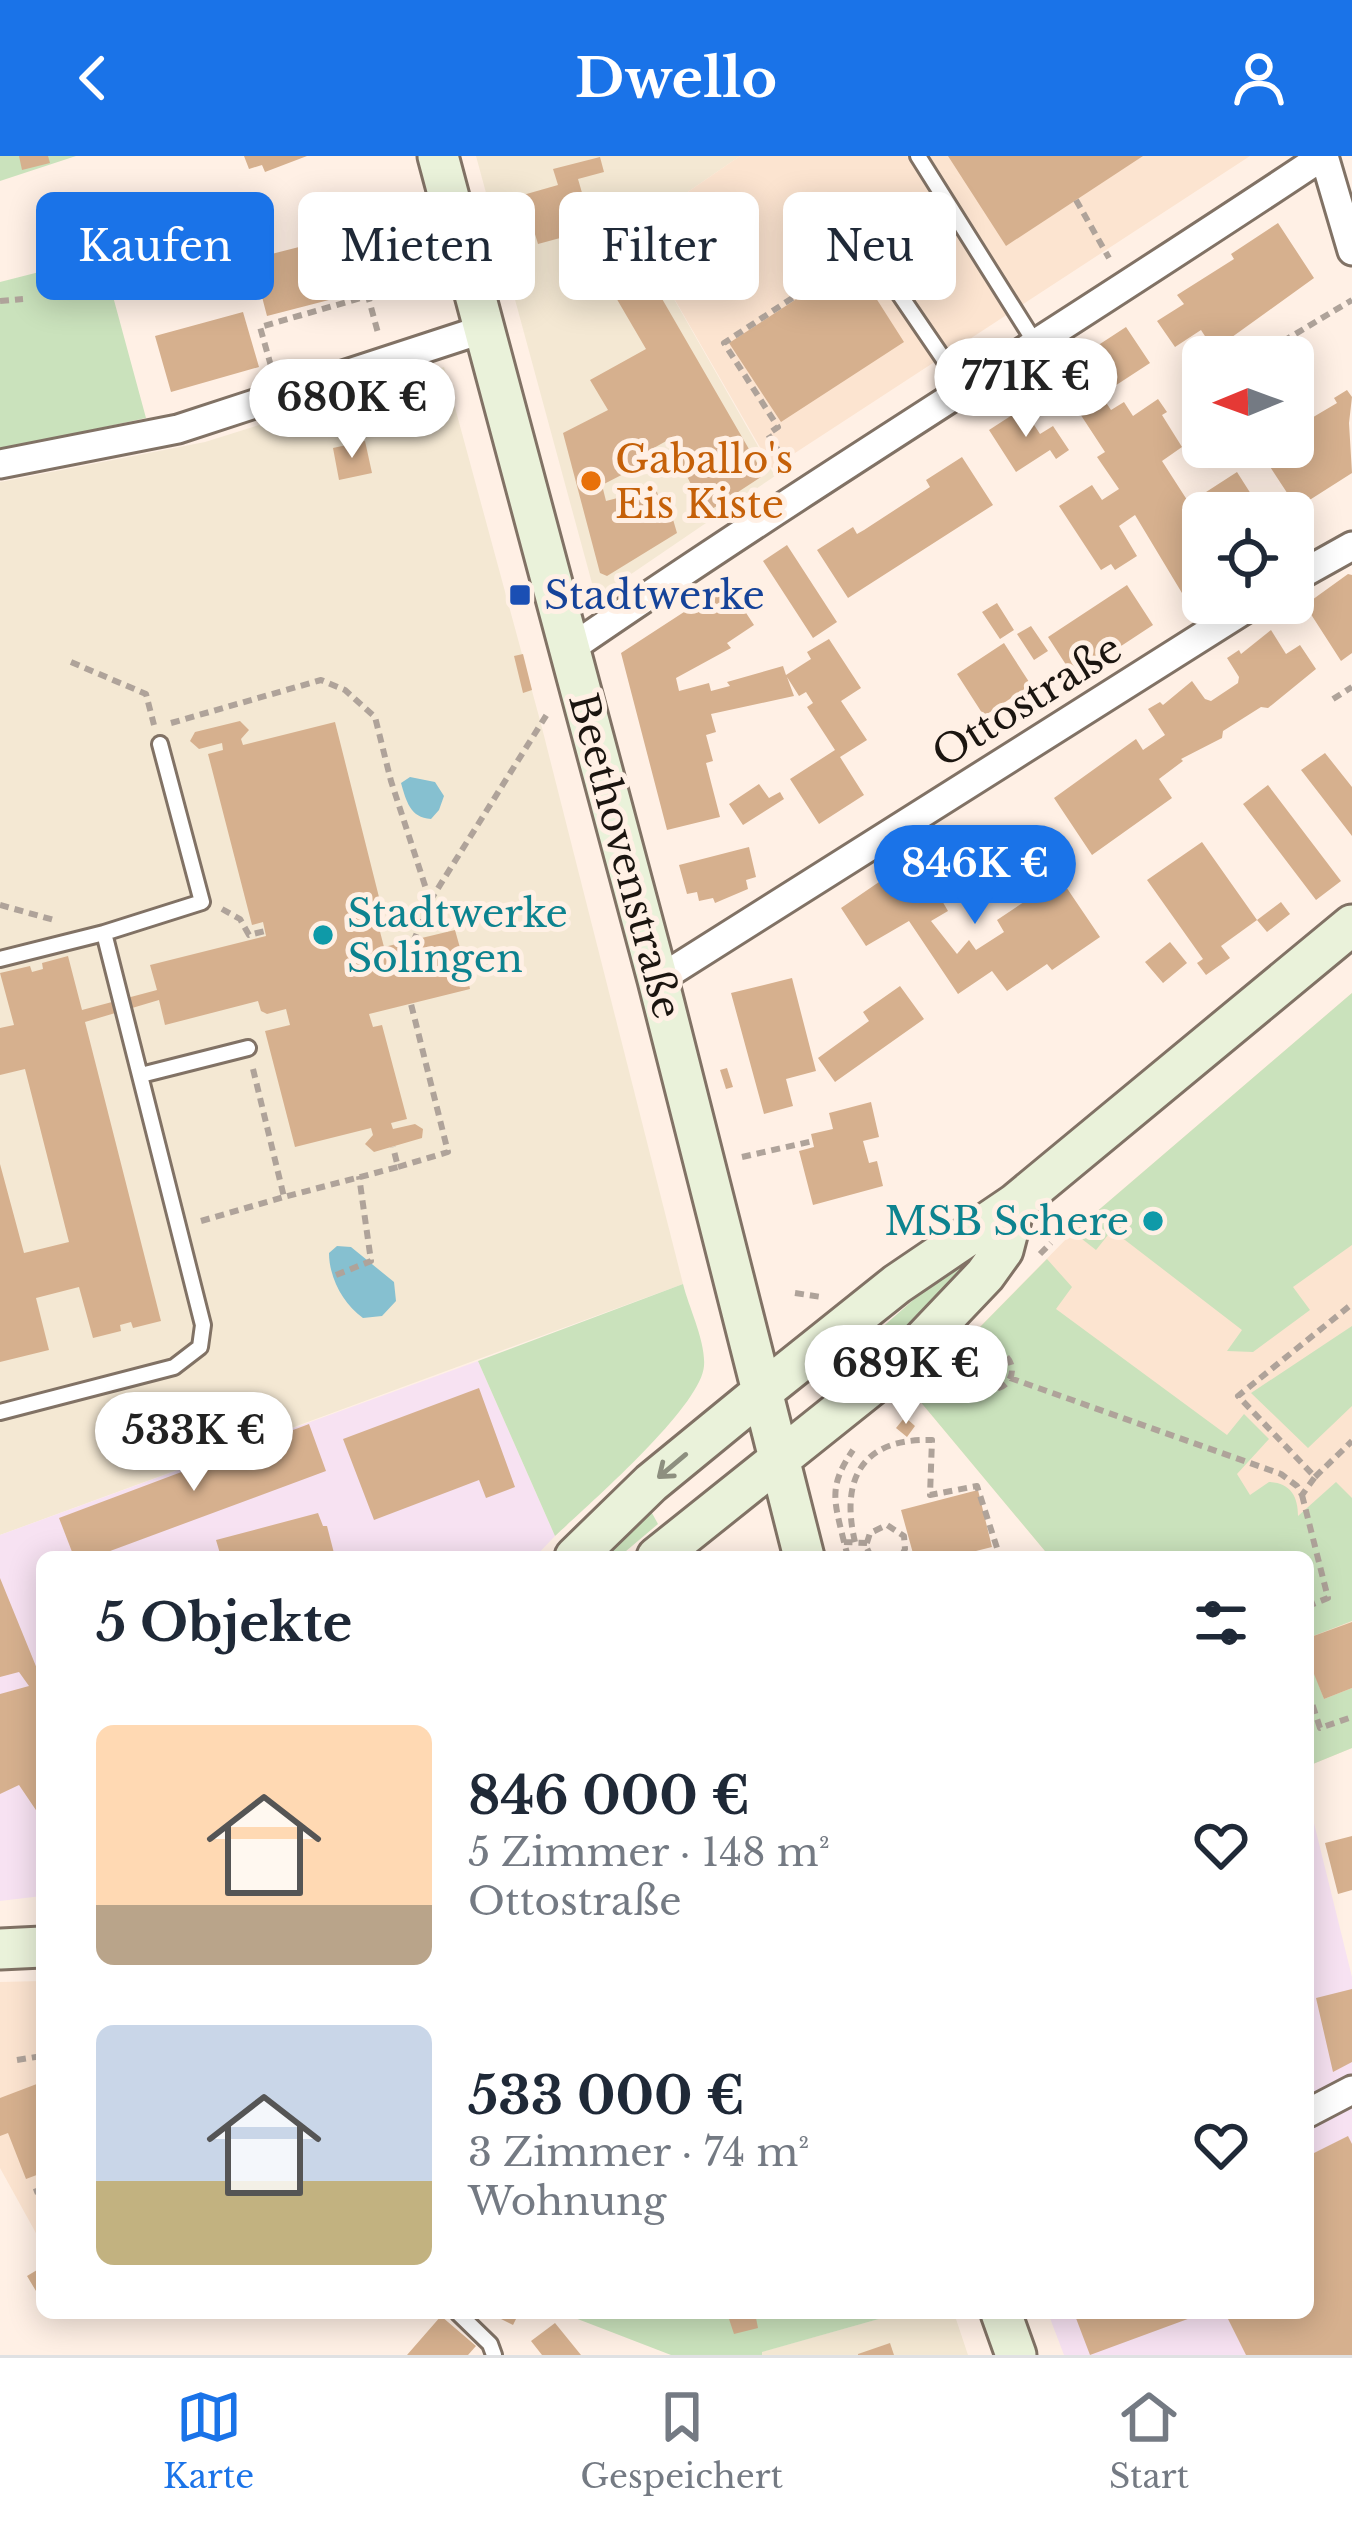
<!DOCTYPE html>
<html lang="de">
<meta charset="utf-8">
<style>
:root{--surface:#fff;--page:#f6f6f7;--text:#1f2937;--muted:#747a83;--line:#e0e1e3;--accent:#1a73e8}
body{margin:0;font-family:"Libre Baskerville",serif;background:var(--page);color:var(--text);height:100vh;display:flex;flex-direction:column;font-size:45px;white-space:nowrap}
*{box-sizing:border-box;margin:0}
p{font-size:39px;color:var(--muted)}
.icon{flex:none;width:66px;height:66px;fill:none;stroke:currentColor;stroke-width:2;stroke-linecap:round;stroke-linejoin:round}
.map{position:relative;flex:1;overflow:hidden}
.side{position:absolute;left:36px;top:1395px;width:1278px;height:768px;display:flex;flex-direction:column;background:var(--surface);border-radius:18px;box-shadow:0 6px 30px #0003}
.side>*{flex:none}
.hud{position:absolute;left:36px;top:36px;width:1281px;height:108px;display:flex;gap:24px}
.needle{width:78px;rotate:269deg}
.tools{position:absolute;left:1182px;top:180px;display:grid;gap:24px}
.tools a{display:grid;place-items:center;width:132px;height:132px;border-radius:18px;background:var(--surface);box-shadow:0 6px 30px #0003;font-size:60px}
.price{position:absolute;translate:-50% -102px;padding:0 27px;border-radius:42px;background:#fff;color:#222;font-size:39px;line-height:78px;filter:drop-shadow(0 3px 6px #0008)}
.price::after{content:'';position:absolute;left:50%;top:72px;width:36px;height:27px;margin-left:-18px;background:inherit;clip-path:polygon(0 0,100% 0,50% 100%)}
.price.active{background:var(--accent);color:#fff}
ul{padding:0;list-style:none}
li{display:flex;align-items:center;gap:36px;height:300px;padding:0 60px}
li span{display:grid;place-items:center;flex:none;width:336px;height:240px;border-radius:18px;color:#555}
li>.icon{margin-inline-start:auto}
span .icon{width:144px;height:144px;fill:#fffc;stroke-width:1}
li b{font-size:51px}
h2{display:flex;justify-content:space-between;align-items:center;height:144px;padding:0 60px;font-size:51px}
.chip{padding:0 42px;border-radius:18px;background:var(--surface);box-shadow:0 6px 30px #0003;font-size:42px;line-height:108px}
.chip.active{background:var(--accent);color:#fff}
header{display:flex;justify-content:space-between;align-items:center;height:156px;padding:0 60px;background:var(--accent);color:#fff;font-size:54px;font-weight:700}
.tabs{display:flex;justify-content:space-around;align-items:center;height:168px;border-top:3px solid var(--line);background:var(--surface);font-size:33px;color:var(--muted)}
.tabs a{display:grid;justify-items:center;gap:6px}
.tabs .active{color:var(--accent)}
.map>svg:first-child{display:block}
.commercial{fill:#f4e8d3}
.industrial{fill:#f7e2f2}
.built{fill:#fce4d0}
.green{fill:#cae2bc}
.water{fill:#86c0d0}
.building{fill:#d6b08e}
.lines{fill:none;stroke-linecap:round;stroke-linejoin:round}
.lane-casing{stroke:#817265;stroke-width:20}
.street-casing{stroke:#817265;stroke-width:33}
.secondary-casing{stroke:#817265;stroke-width:45}
.path{stroke:#afa39a;stroke-width:6;stroke-dasharray:9 6;stroke-linecap:butt}
.lane{stroke:#fff;stroke-width:14}
.street{stroke:#fff;stroke-width:27}
.secondary{stroke:#eaf2da;stroke-width:39}
.oneway{stroke:#8d8f7f}
.food-dot{fill:#e8710a;stroke:#fff0e5;stroke-width:4.5}
.transit-dot{fill:#1a4fb4;stroke:#fff0e5;stroke-width:4.5}
.culture-dot{fill:#0f9aa8;stroke:#fff0e5;stroke-width:4.5}
.labels{text-anchor:middle;dominant-baseline:central;stroke-width:10;stroke-linejoin:round;paint-order:stroke}
.food-label{font-size:39px;fill:#c56008;stroke:#fff0e5;text-anchor:start}
.transit-label{font-size:39px;fill:#164399;stroke:#fff0e5;text-anchor:start}
.street-label{font-size:39px;fill:#1b1510;stroke:#fff0e5}
.culture-label{font-size:39px;fill:#0d838f;stroke:#fff0e5;text-anchor:start}
</style>
<header><svg class="icon" aria-label="back" viewBox="0 0 24 24"><path d="M15 5l-7 7 7 7"/></svg>Dwello<svg class="icon" aria-label="person" viewBox="0 0 24 24"><circle cx="12" cy="8" r="4"/><path d="M4 21q1-7 8-7t8 7"/></svg></header>
<div class="map">
<svg width="1352" height="2199" viewBox="0 0 1352 2199">
<rect width="100%" height="100%" fill="#fff0e5"/>
<path class="commercial" d="M476,0h264l-106,73 141,247 -179,122z
M444,211l97,357 142,560 -683,251v-1053l205,-40z
M900,2157h54l14,42h-206l-1,-3z"/>
<path class="industrial" d="M478,1205l77,175 -20,21h-493v339l-42,5v-366z
M1308,1643l44,178v378h-288l-16,-42h260z"/>
<path class="built" d="M740,0h510l-478,312 -138,-239z
M1352,837v755l-44,18v-209h-258l-136,-163 159,-162z
M42,1825v263l-42,-76v-186z"/>
<path class="green" d="M0,0h76l-76,25z
M102,100l44,162 -146,32v-168z
M1352,837v252l-59,42 17,23 -57,42 -26,-1 15,-21 -130,-100 -16,20 -23,-18z
M970,1094l8,9 -110,113 -6,-27z
M1047,1103l25,28 -16,22 171,126 17,-21 25,25 -32,35 13,21 19,-13c22,1 29,15 29,34l38,-34 16,16v123l-44,17v-81h-258l-136,-163z
M683,1128c6,24 23,58 21,82 -3,41 -117,140 -149,170l-77,-175z
M1352,1170v80l-44,42 -57,-55z
M647,1348l11,20 -39,33h-24z
M1308,1500l16,43 28,-11v60l-44,18z
M562,2157h338l-138,39v3h-91z"/>
<path class="water" d="M410,621l25,5 9,14 -5,14 -8,9c-21,-1 -25,-19 -30,-36z
M337,1090l14,1 43,35 2,19 -14,15 -19,2c-20,-14 -34,-41 -34,-65z"/>
<path class="building" d="M19,0h29l2,7 -28,7z
M244,0h63l-42,16 -3,-7 -13,4z
M948,0h195l-137,90z
M600,1l4,15 -26,7 7,24 5,-2 7,27 -59,16 -15,-49 35,-10 -5,-16z
M1278,67l36,55 -100,72 -13,-20 -26,17 -18,-26 27,-17 -7,-9 57,-36 -3,-5z
M903,72l16,23 -27,17 -14,-22z
M342,80l14,57 -89,23 -15,-57z
M628,84l136,235 -58,38 -38,-73 -32,18 5,7 -39,20 4,16 50,-13 8,30 8,-2 5,17 -70,43 -7,-3 -37,-140 45,-23 -18,-30 56,-31 -52,-89z
M936,90l16,24 -13,9 -16,-25z
M102,100l5,19 -46,12 -5,-18z
M853,106l51,80 -123,80 -52,-79z
M243,156l16,55 -88,25 -16,-56z
M1126,171l24,36 -49,32 10,15 13,-8 9,14 25,-17 9,13 -5,3 20,32 -20,14 27,42 48,-31 26,41h-60v80l-15,10 -53,-88 -16,11 18,30 -22,14 -4,-6 -10,6 -42,-64 33,-21 10,15 17,-11 -22,-32 8,-5 -51,-78z
M1347,234l5,7 -3,26 3,50 -55,35 -36,-55 9,-6h23v-18l44,-26 -3,-5z
M1023,252l17,26 13,-8 16,24 -13,9 -6,-9 -34,22 -27,-42z
M365,285l7,32 -33,7 -6,-32z
M962,301l31,48 -145,93 -31,-48 36,-23 4,7 7,-4 66,-43 -4,-7z
M787,389l50,77 -24,16 -50,-77z
M1348,418l4,1v78l-11,8 -36,-56z
M727,428l27,41 -27,18 4,5 -55,30 3,13 30,-8 2,8 19,-5 -3,-4 56,-16 3,9 25,-16 -4,-7 22,-13 32,49 -20,13 26,39 -27,17 24,38 -45,29 -29,-45 45,-29 -28,-43 6,-4 -7,-11 -7,4 -12,-19 7,19 -83,18 5,18 -10,3 7,26 -7,2 14,54 -53,13 -46,-177z
M1127,429l26,40 -79,52 -26,-40z
M997,447l17,27 -14,9 -18,-27z
M1031,470l17,25 -14,9 -17,-26z
M1271,474l15,24 14,-9 16,24 -48,39 -7,-1 -38,24 -1,7 -41,21 2,2 -24,18 13,19 -80,57 -38,-57 82,-59 7,11 22,-15 -17,-26 12,-7 3,3 29,-24 13,18 6,2 27,-18 1,-6 -12,-19 12,-8 2,4z
M1004,487l27,42 -47,31 -27,-42z
M523,498l9,36 -9,3 -9,-37z
M240,565l9,9 -8,9 2,6 92,-23 49,195 -7,3 7,27 71,-17 7,25 -7,1 3,9 6,-2 6,26 -101,25 4,13 9,-2 25,94 -16,4 2,6 22,-5 8,5 -1,9 -48,14 -9,-8 8,-9 -2,-7 -76,19 -30,-116 25,-6 -4,-16 -19,5 -6,-3 -3,-10 -93,24 -6,-25 -74,22 76,299 -28,7 -2,-6 -11,3 1,6 -28,7 -14,-51 -43,11 13,52 -49,12v-198l24,89 45,-11 -44,-173 -25,6v-47l14,-3 -14,-52 30,-7 2,6 11,-3 -1,-6 26,-7 14,54 75,-20 -7,-25 116,-29 -3,-14 -11,3 -44,-171 15,-4 -1,-7 -23,6 -9,-8 5,-9z
M1325,597l27,34v49l-51,-66z
M759,628l10,14 11,-6 4,7 -41,26 -14,-21z
M1268,629l73,96 -25,19 -73,-96z
M1202,686l55,78 -36,26 9,12 -24,17 -9,-12 6,-4 -56,-79z
M749,691l7,30 -10,3 2,9 -33,14 -2,-5 -14,3 -2,-9 -10,2 -8,-29z
M920,698l27,41 -6,4 7,12 -17,10 26,33 12,-14 7,10 28,-18 -7,-12 63,-42 40,59 -48,33 -5,-6 -40,27 -15,-20 -34,23 -49,-73 -43,25 -25,-38z
M1281,746l9,12 -23,18 -10,-12z
M1170,786l17,21 -24,20 -18,-21z
M792,822l24,93 -30,8 7,27 -29,8 -33,-121z
M900,830l24,33 -89,63 -17,-24 51,-37 -6,-9z
M727,912l6,19 -7,2 -6,-19z
M871,946l8,35 -16,4 6,22 8,-2 6,25 -70,19 -14,-54 15,-4 -3,-13 22,-5 -4,-16z
M479,1232l36,99 -29,11 -7,-18 -105,40 -31,-81z
M905,1261l10,9 -8,11 -11,-9z
M309,1268l17,47 -232,86h-20l-15,-39z
M978,1334l14,57 -16,4 1,6h-63l-13,-47z
M318,1357l5,13h4l8,31h-114l-5,-17z
M0,1422l42,103v138l-23,-34 -19,9v-100l29,-8 -10,-14 -19,5z
M1352,1466v66l-28,11 -16,-40v-21z
M1352,1680v54l-14,4 -13,-51z
M1352,1833v73l-19,10 -17,-74z
M42,1926v91l-16,6 -18,-46 -8,3v-38z
M1348,1980l4,8v211h-106l-21,-42h83v-157z
M42,2111v34l-15,-25z
M501,2157h18l-6,12 -14,-7z
M727,2157h28l3,15 -24,6z
M1074,2157h130l-114,42z
M441,2160l35,30 -8,9h-61z
M555,2167l26,32h-39l-11,-14z
M890,2187l4,12h-36v-1z"/>
<g class="lines">
<defs>
<path id="lane" d="M918,0l118,188
M868,92l96,141
M104,777l98,-31 -42,-158
M0,803l104,-26 99,392 -3,22 -26,20 -174,45
M141,919l107,-27
M458,2157l32,31 4,11"/>
<path id="street" d="M1324,0l28,95
M0,308l178,-35 309,-101
M1293,423l59,-33
M570,493c247,-170 503,-326 753,-493
M658,824l597,-377
M1308,1957l44,-23"/>
<path id="secondary" d="M438,0l220,824 146,577
M575,1401l76,-74 111,-91 135,-108 118,-80 337,-279
M657,1401l250,-200 78,-82 18,-25 12,-46
M0,1793l42,-2
M1001,2157l15,42"/>
</defs>
<use href="#lane" class="lane-casing"/>
<use href="#street" class="street-casing"/>
<use href="#secondary" class="secondary-casing"/>
<path class="path" d="M1076,44l33,58
M0,145l23,-2
M1257,201l95,-57
M271,210l-11,-39 108,-31 10,37
M789,312l-21,-34 10,-7 -54,-84 123,-81
M71,506l75,32 8,31
M1333,543l19,-12
M171,567l150,-43 24,10 30,27 16,64 39,120 -16,39
M430,745l119,-190
M0,749l54,15
M222,753l18,10 9,16 16,-4
M253,913l31,128 114,-30 -5,-20
M742,1001l71,-16
M398,1011l50,-15 -37,-148
M201,1065l83,-24
M1040,1098l11,-11
M336,1119l35,-14 -12,-85
M795,1137l26,4
M974 1214a19 19 0 1 1 38 0a19 19 0 1 1-38 0Z
M1010,1222l271,96 16,12 5,9 13,-18 -77,-81 114,-92
M1315,1321l37,-36
M1302,1339l26,103 -20,8
M844,1386c-10,-42 -16,-55 9,-92
M855,1386c-15,-63 7,-104 77,-102l-2,55 47,-9 21,65
M848,1401l-4,-15 23,1
M871,1401l-5,-11 4,-13 17,-8 17,11 1,13 -4,8
M1308,1535l12,37 32,-11
M17,1904l25,-4
M34,2036l8,-3
M674,2157l1,3"/>
<use href="#lane" class="lane"/>
<use href="#street" class="street"/>
<use href="#secondary" class="secondary"/>
</g>
<defs><path id="oneway-shaft" d="M-6 0H5M1.5-3L5.5 0L1.5 3" fill="none" stroke-width="1.6" stroke-linecap="round" stroke-linejoin="round" transform="scale(3)"/></defs>
<use class="oneway" href="#oneway-shaft" transform="translate(672 1310) rotate(140)"/>
<circle class="food-dot" cx="591" cy="325" r="12"/>
<rect class="transit-dot" x="508" y="427" width="24" height="24" rx="6"/>
<g class="culture-dot">
<circle cx="323" cy="779" r="12"/>
<circle cx="1153" cy="1065" r="12"/>
</g>
<g class="labels">
<g class="food-label">
<text x="615" y="303">Gaballo's<tspan x="615" dy="45">Eis Kiste</tspan></text>
</g>
<g class="transit-label">
<text x="544" y="439">Stadtwerke</text>
</g>
<g class="street-label">
<text transform="translate(1027 545) rotate(-32)">Ottostraße</text>
<text transform="translate(625 700) rotate(75)">Beethovenstraße</text>
</g>
<g class="culture-label">
<text x="347" y="757">Stadtwerke<tspan x="347" dy="45">Solingen</tspan></text>
<text x="1129" y="1065" text-anchor="end">MSB Schere</text>
</g>
</g>
</svg>
<div class="tools">
<a><svg class="needle" viewBox="-14 -14 28 28"><path d="M0-13l5 13h-10z" fill="#e53935"/><path d="M0 13l5-13h-10z" fill="#747a83"/></svg></a>
<a><svg class="icon" aria-label="locate" viewBox="0 0 24 24"><circle cx="12" cy="12" r="6"/><path d="M12 2v4M12 18v4M2 12h4M18 12h4"/></svg></a>
</div>
<b class="price" style="left:1026px;top:284px">771K €</b>
<b class="price" style="left:352px;top:305px">680K €</b>
<b class="price active" style="left:975px;top:771px">846K €</b>
<b class="price" style="left:906px;top:1271px">689K €</b>
<b class="price" style="left:194px;top:1338px">533K €</b>
<div class="hud">
<a class="chip active">Kaufen</a>
<a class="chip">Mieten</a>
<a class="chip">Filter</a>
<a class="chip">Neu</a>
</div>
<section class="side">
<h2>5 Objekte<svg class="icon" aria-label="filters" viewBox="0 0 24 24"><path d="M4 7h16M4 17h16"/><circle cx="9" cy="7" r="2"/><circle cx="15" cy="17" r="2"/></svg></h2>
<ul>
<li><span style="background:linear-gradient(#ffd9b3 75%,#b9a48a 0)"><svg class="icon" aria-label="home" viewBox="0 0 24 24"><path d="M3 11l9-7 9 7M6 9v11h12V9"/></svg></span><div><b>846 000 €</b><p>5 Zimmer · 148 m²</p><p>Ottostraße</p></div><svg class="icon" aria-label="heart" viewBox="0 0 24 24"><path d="M12 20l-8-8c-3-5 5-10 8-4 3-6 11-1 8 4z"/></svg></li>
<li><span style="background:linear-gradient(#c9d6e8 65%,#c2b280 0)"><svg class="icon" aria-label="home" viewBox="0 0 24 24"><path d="M3 11l9-7 9 7M6 9v11h12V9"/></svg></span><div><b>533 000 €</b><p>3 Zimmer · 74 m²</p><p>Wohnung</p></div><svg class="icon" aria-label="heart" viewBox="0 0 24 24"><path d="M12 20l-8-8c-3-5 5-10 8-4 3-6 11-1 8 4z"/></svg></li>
</ul>
</section>
</div>
<nav class="tabs">
<a class="active"><svg class="icon" aria-label="map" viewBox="0 0 24 24"><path d="M3 6l6-2 6 2 6-2v14l-6 2-6-2-6 2zM9 4v14M15 6v14"/></svg>Karte</a>
<a><svg class="icon" aria-label="saved" viewBox="0 0 24 24"><path d="M7 4h10v16l-5-4-5 4z"/></svg>Gespeichert</a>
<a><svg class="icon" aria-label="home" viewBox="0 0 24 24"><path d="M3 11l9-7 9 7M6 9v11h12V9"/></svg>Start</a>
</nav>
